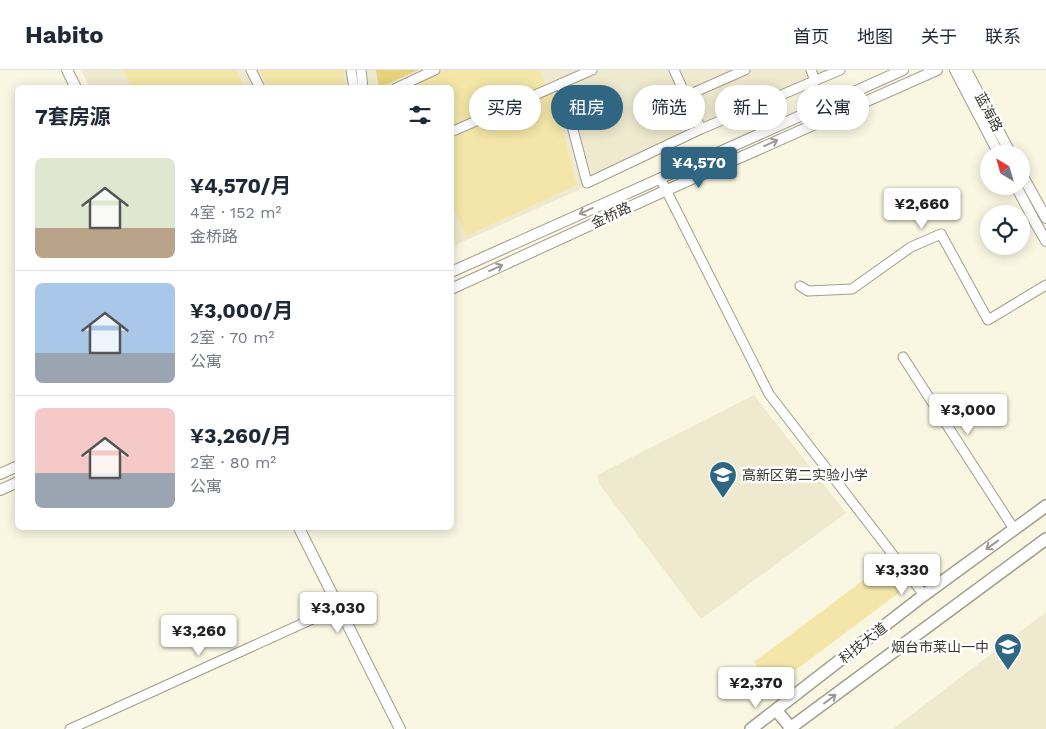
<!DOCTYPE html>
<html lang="zh">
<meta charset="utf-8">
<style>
:root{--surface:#fff;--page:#f2f2f3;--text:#1f2937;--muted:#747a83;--line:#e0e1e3;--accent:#306681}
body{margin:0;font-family:"Work Sans","Noto Sans SC",sans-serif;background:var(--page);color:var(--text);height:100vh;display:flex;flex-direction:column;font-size:19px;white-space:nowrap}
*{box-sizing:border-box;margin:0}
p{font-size:16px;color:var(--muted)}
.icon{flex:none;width:28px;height:28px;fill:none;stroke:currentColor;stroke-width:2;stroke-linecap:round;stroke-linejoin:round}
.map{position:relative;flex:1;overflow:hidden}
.details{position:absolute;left:15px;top:15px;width:439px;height:445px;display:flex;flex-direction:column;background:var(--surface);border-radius:8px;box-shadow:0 2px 12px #0003}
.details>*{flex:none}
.hud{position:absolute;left:469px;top:15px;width:475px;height:45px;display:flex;gap:10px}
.needle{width:32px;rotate:323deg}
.tools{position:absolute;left:980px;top:75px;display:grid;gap:10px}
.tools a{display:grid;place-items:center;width:50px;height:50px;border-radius:50%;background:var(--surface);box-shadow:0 2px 12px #0003;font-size:25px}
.price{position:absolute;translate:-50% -42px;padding:0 11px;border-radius:5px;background:#fff;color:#222;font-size:16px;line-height:32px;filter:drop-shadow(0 1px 2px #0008)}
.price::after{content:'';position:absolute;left:50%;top:30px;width:15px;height:11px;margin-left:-8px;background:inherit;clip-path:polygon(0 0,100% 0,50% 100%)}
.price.active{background:var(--accent);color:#fff}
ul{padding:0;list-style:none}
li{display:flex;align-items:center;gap:15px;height:125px;padding:0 20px}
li+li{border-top:1px solid var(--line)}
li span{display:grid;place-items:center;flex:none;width:140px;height:100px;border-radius:8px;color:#555}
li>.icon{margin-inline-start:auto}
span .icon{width:60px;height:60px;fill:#fffc;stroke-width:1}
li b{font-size:21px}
h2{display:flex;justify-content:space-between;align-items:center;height:60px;padding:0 20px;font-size:21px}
.pill{padding:0 18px;border-radius:22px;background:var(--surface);box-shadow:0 2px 12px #0003;font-size:18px;line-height:45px}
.pill.active{background:var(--accent);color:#fff}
header{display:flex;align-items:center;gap:30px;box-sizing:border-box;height:70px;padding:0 25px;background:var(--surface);border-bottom:1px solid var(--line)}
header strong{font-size:24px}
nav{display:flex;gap:28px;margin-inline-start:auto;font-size:18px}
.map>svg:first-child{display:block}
.built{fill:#efe9cf}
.green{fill:#f3e6a8}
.water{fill:#e6d379}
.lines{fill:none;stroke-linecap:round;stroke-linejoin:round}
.minor-casing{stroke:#a19e8c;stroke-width:11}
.tertiary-casing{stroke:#a19e8c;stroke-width:12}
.secondary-casing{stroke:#a19e8c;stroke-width:14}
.minor{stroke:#fff;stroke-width:9}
.tertiary{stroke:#fff;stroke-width:10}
.secondary{stroke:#fff;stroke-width:11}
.oneway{stroke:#9b9a96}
.labels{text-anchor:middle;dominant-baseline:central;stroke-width:5;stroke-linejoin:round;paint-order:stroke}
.street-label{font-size:14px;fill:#37362e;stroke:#fff}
.poi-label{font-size:14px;fill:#37362e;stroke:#fff;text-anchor:start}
</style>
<header>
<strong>Habito</strong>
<nav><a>首页</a><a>地图</a><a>关于</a><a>联系</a></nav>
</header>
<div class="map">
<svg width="1046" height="659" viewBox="0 0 1046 659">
<rect width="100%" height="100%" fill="#f9f6e2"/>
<path class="built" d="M81,0h767l-397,177v-159h-361z
M754,325l92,118 -145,106 -101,-134 -3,-10z
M1046,542v117h-153z"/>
<path class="green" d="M123,0h113l9,17h-113z
M259,0h84l2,17h-77z
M446,0h93l8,17 -96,42v-41h-44z
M552,22l25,93 -111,51 -15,-34v-65z
M881,497l19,25 -127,95 -19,-25z"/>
<path class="water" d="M376,0h42l-39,18z"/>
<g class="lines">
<defs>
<path id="minor" d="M251,0l9,18
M351,0l3,18
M361,0l2,18
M674,0l27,59
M811,0l4,11
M561,14l26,99 114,-54 139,-59
M396,18l39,-18
M686,26l59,-26
M451,62l141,-62
M660,108l109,216 155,201
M800,216l8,5 44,-2 59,-42 30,-13 47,86 58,-35
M903,287l111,172
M70,659l269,-122"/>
<path id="tertiary" d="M67,0l9,18
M955,0l44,84
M966,0l45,84
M1021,103l25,45
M1016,116l19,36 11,19
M451,202l452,-202
M451,219l207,-95 279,-124
M0,404l18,-8
M0,420l18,-8
M299,458l101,201"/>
<path id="secondary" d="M776,640l15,18
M751,659l173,-134 122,-89
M789,659l257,-190"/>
</defs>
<use href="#minor" class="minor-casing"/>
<use href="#tertiary" class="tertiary-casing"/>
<use href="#secondary" class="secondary-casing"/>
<use href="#minor" class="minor"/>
<use href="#tertiary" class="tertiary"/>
<use href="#secondary" class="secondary"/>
</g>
<defs><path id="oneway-shaft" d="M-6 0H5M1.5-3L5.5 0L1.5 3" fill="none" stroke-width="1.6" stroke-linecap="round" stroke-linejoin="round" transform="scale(1.25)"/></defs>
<g class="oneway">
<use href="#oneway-shaft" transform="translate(771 73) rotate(-24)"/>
<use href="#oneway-shaft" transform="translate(586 141) rotate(156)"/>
<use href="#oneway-shaft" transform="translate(496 198) rotate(-25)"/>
<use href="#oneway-shaft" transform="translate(992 475) rotate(144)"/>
<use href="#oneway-shaft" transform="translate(830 629) rotate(-37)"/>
</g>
<defs>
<symbol id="school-pin" viewBox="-11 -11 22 30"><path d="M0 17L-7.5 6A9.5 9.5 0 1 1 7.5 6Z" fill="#306681" stroke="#fff"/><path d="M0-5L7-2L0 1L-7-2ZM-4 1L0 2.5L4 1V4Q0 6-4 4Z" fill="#fff"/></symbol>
</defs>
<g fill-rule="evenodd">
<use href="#school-pin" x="707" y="389" width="32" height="43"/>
<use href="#school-pin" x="992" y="561" width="32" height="43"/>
</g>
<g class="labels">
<g class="street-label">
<text transform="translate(989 42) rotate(62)">蓝海路</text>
<text transform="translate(611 145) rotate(-25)">金桥路</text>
<text transform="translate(863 573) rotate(-38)">科技大道</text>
</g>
<g class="poi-label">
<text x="742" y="405">高新区第二实验小学</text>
<text x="989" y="577" text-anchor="end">烟台市莱山一中</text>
</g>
</g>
</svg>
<div class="tools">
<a><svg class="needle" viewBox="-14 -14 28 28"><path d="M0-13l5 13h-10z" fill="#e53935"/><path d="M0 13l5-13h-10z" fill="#747a83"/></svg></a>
<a><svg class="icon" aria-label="locate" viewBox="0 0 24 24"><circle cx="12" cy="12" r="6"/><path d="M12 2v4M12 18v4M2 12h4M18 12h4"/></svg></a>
</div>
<b class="price active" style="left:699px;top:119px">¥4,570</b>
<b class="price" style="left:922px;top:160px">¥2,660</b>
<b class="price" style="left:968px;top:366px">¥3,000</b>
<b class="price" style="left:902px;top:526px">¥3,330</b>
<b class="price" style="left:338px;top:564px">¥3,030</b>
<b class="price" style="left:199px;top:587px">¥3,260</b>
<b class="price" style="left:756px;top:639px">¥2,370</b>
<div class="hud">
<a class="pill">买房</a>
<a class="pill active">租房</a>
<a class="pill">筛选</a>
<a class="pill">新上</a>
<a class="pill">公寓</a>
</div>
<section class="details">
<h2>7套房源<svg class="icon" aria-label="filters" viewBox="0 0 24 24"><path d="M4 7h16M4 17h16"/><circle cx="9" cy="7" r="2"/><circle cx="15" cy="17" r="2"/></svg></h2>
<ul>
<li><span style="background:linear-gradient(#dfe7d0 70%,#b9a48a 0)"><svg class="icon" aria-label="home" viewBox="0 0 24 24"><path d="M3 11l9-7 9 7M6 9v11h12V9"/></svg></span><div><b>¥4,570/月</b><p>4室 · 152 m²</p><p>金桥路</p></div></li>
<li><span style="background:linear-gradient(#a9c7e8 70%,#9aa5b1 0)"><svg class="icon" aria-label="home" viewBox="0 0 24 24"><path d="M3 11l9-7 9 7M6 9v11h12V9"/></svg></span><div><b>¥3,000/月</b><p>2室 · 70 m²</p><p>公寓</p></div></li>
<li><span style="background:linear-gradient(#f6c9c9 65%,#9aa5b1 0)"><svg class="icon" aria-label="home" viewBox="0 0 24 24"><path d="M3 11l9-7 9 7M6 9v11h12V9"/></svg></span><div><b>¥3,260/月</b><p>2室 · 80 m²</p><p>公寓</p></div></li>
</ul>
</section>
</div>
